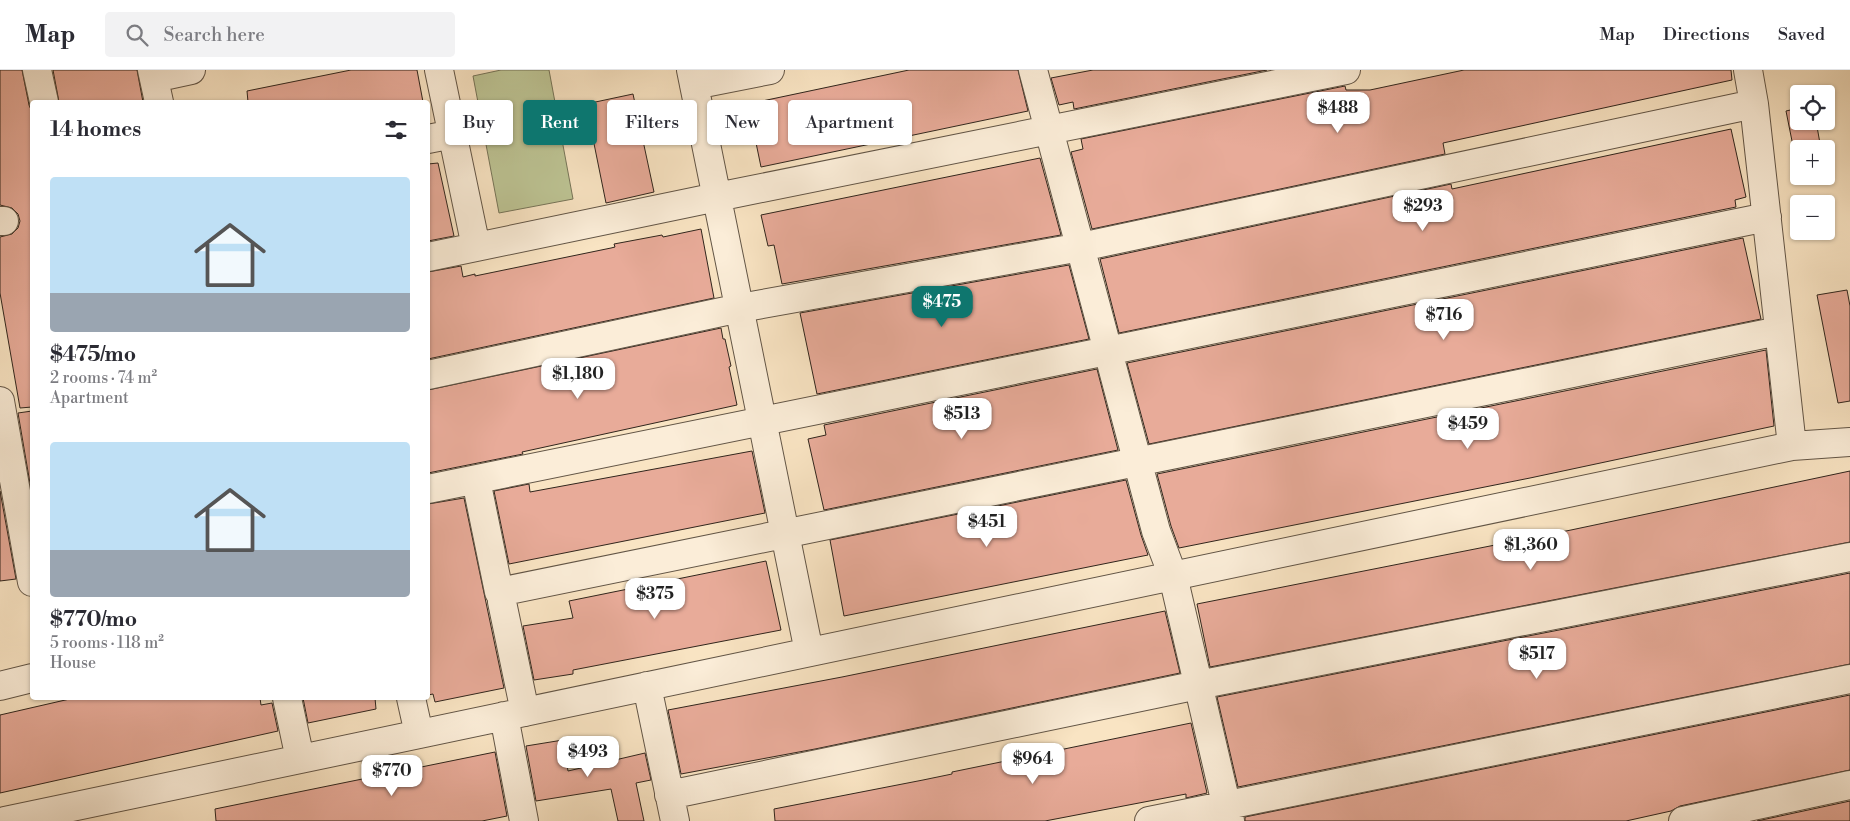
<!DOCTYPE html>
<meta charset="utf-8">
<style>
:root{--surface:#fff;--page:#f2f2f3;--text:#2b2b33;--muted:#7c7c81;--line:#e1e1e2;--accent:#0f766e}
body{margin:0;font-family:"Libre Bodoni",serif;background:var(--page);color:var(--text);height:100vh;display:flex;flex-direction:column;font-size:19px;white-space:nowrap}
*{box-sizing:border-box;margin:0}
p{font-size:16px;color:var(--muted)}
.icon{flex:none;width:28px;height:28px;fill:none;stroke:currentColor;stroke-width:2;stroke-linecap:round;stroke-linejoin:round}
.map{position:relative;flex:1;overflow:hidden}
.details{position:absolute;left:30px;top:30px;width:400px;height:600px;display:flex;flex-direction:column;background:var(--surface);border-radius:5px;box-shadow:0 1px 4px #0004}
.details>*{flex:none}
.top-card{position:absolute;left:445px;top:30px;width:475px;height:45px;display:flex;gap:10px}
.buttons{position:absolute;left:1790px;top:15px;display:grid;gap:10px}
.buttons a{display:grid;place-items:center;width:45px;height:45px;border-radius:5px;background:var(--surface);box-shadow:0 1px 4px #0004;font-size:25px}
.price{position:absolute;translate:-50% -42px;padding:0 11px;border-radius:10px;background:#fff;color:#222;font-size:16px;line-height:32px;filter:drop-shadow(0 1px 2px #0008)}
.price::after{content:'';position:absolute;left:50%;top:30px;width:15px;height:11px;margin-left:-8px;background:inherit;clip-path:polygon(0 0,100% 0,50% 100%)}
.price.on{background:var(--accent);color:#fff}
ul{padding:0;list-style:none}
li{display:grid;align-content:center;gap:10px;height:265px;padding:0 20px}
li span{display:grid;place-items:center;height:155px;border-radius:5px;color:#555}
li>.icon{margin-inline-start:auto}
span .icon{width:90px;height:90px;fill:#fffc;stroke-width:1}
li b{font-size:21px}
h2{display:flex;justify-content:space-between;align-items:center;height:60px;padding:0 20px;font-size:21px}
.pill{padding:0 18px;border-radius:5px;background:var(--surface);box-shadow:0 1px 4px #0004;font-size:18px;line-height:45px}
.pill.on{background:var(--accent);color:#fff}
header{display:flex;align-items:center;gap:30px;box-sizing:border-box;height:70px;padding:0 25px;background:var(--surface);border-bottom:1px solid var(--line)}
header strong{font-size:24px}
nav{display:flex;gap:28px;margin-inline-start:auto;font-size:18px}
.search{width:350px;height:45px;background:var(--page);display:flex;align-items:center;gap:12px;box-sizing:border-box;padding:0 18px;border-radius:5px;color:var(--muted);font-size:19px}
.map>svg:first-child{display:block}
.green{fill:#bdc494;stroke:#767458}
.building{fill:#e8ab99;stroke:#30251c}
.lines{fill:none;stroke-linecap:round;stroke-linejoin:round}
.minor-casing{stroke:#625546;stroke-width:30}
.minor{stroke:#fbedd8;stroke-width:28}
</style>
<header>
<strong>Map</strong>
<div class="search"><svg class="icon" aria-label="search" viewBox="0 0 24 24"><circle cx="10" cy="10" r="6"/><path d="M15 15l6 6"/></svg>Search here</div>
<nav><a>Map</a><a>Directions</a><a>Saved</a></nav>
</header>
<div class="map">
<svg width="1850" height="751" viewBox="0 0 1850 751">
<rect width="100%" height="100%" fill="#f9e4c3"/>
<filter id="stains"><feTurbulence type="fractalNoise" baseFrequency=".004" numOctaves="4"/><feColorMatrix values="0 0 0 0 .2 0 0 0 0 .09 0 0 0 0 .02 0 0 0 .5 -.17"/></filter>
<radialGradient id="worn" r=".72"><stop offset=".6" stop-color="#630" stop-opacity="0"/><stop offset="1" stop-color="#630" stop-opacity=".3"/></radialGradient>
<path class="green" d="M501,0h48l24,129 -74,14 -26,-137z"/>
<path class="building" d="M0,0h22l7,35 3,7v295l-12,1 -20,-115v-56l12,-3 6,-6 2,-7 -2,-7 -6,-6 -12,-3z
M53,0h84l6,32h-84z
M351,0h66l6,32h-175l-1,-11z
M909,0h109l10,41 -267,56 -13,-63z
M1093,0h174l-193,39 -1,-7 -14,3 -8,-27z
M1464,0h267l1,10 -289,63 2,11 -353,75 -21,-77 12,-3 -2,-10 264,-53 1,4h24z
M633,24l21,98 -48,11 -20,-99z
M1799,38v13h17l5,28h-22v27l-13,-65z
M1731,59l15,68 -11,3 1,7 -617,126 -19,-74 351,-75 1,5z
M1040,88l21,77 -279,49 -8,-39 -6,1 -7,-31z
M438,93l16,73 -26,5v-77z
M701,159l13,69 -286,61v-87l33,-6 2,11 12,-3v2l136,-28 4,-1 -1,-3 48,-9 1,2z
M1743,168l18,81 -612,125 -22,-81z
M1069,195l20,74 -272,55 -17,-81z
M1847,220l3,16v95l-12,2 -21,-108z
M721,258l2,11h2l6,27 -2,1 8,38 -215,47 1,2 -95,19v-83z
M1766,280l8,76 -244,52 -351,70 -8,-22 -14,-52z
M1097,299l21,81 -294,60 -16,-71 18,-4 -2,-10z
M32,341v84l-14,-82z
M752,381l13,62 -256,51 -15,-73 35,-7 1,8z
M1850,401v71l-640,125 -13,-63 374,-74z
M1126,410l15,55 7,20 -304,61 -14,-76z
M0,421l16,88 -16,2z
M464,428l40,190 -69,14 -2,-8 -5,1v-191z
M766,491l15,69 -208,40v4l-39,6 -11,-54 50,-8 -4,-17z
M1850,503v91l-612,123 -21,-90z
M1165,541l15,62 -365,76 -134,25 -13,-64 174,-33z
M1850,625v75l-170,36 -9,5 -45,10h-381v-4z
M74,628h186l1,7 11,-2 6,28 -278,62v-78z
M303,628h72l1,11 -68,14z
M1191,653l16,70 -21,5v-4l-141,27h-270l-1,-12 149,-29 29,-6v-2z
M563,670l5,31 77,-18 6,27 -15,3 8,38h-26l-7,-32 -75,12 -10,-55z
M495,682l12,64 -25,5h-266l-1,-12z
M1850,731v20h-93z"/>
<g class="lines">
<defs>
<path id="minor" d="M37,0l7,32
M152,0l7,32
M439,0l37,177
M691,0l118,582
M1033,0l123,461 17,45 57,245
M1748,0l6,34 38,342
M154,8l37,-8
M694,15l76,-15
M428,69l25,-5
M0,151h4
M428,187l289,-60 629,-127
M428,305l312,-67 341,-61 673,-143
M0,331l32,181
M476,410l23,112 1280,-261
M428,419l1339,-272
M502,532l23,110
M0,616l32,-8
M647,616l28,135
M287,628l13,61
M411,628l8,36
M504,646l20,105
M669,725l529,-110 652,-128
M5,751l1787,-375 58,-4
M1149,751l701,-142
M1683,751l167,-36"/>
</defs>
<use href="#minor" class="minor-casing"/>
<use href="#minor" class="minor"/>
</g>
<rect width="100%" height="100%" filter="url(#stains)"/>
<rect width="100%" height="100%" fill="url(#worn)"/>
</svg>
<div class="buttons">
<a><svg class="icon" aria-label="locate" viewBox="0 0 24 24"><circle cx="12" cy="12" r="6"/><path d="M12 2v4M12 18v4M2 12h4M18 12h4"/></svg></a>
<a>+</a>
<a>−</a>
</div>
<b class="price" style="left:1338px;top:64px">$488</b>
<b class="price" style="left:1423px;top:162px">$293</b>
<b class="price on" style="left:942px;top:258px">$475</b>
<b class="price" style="left:1444px;top:271px">$716</b>
<b class="price" style="left:578px;top:330px">$1,180</b>
<b class="price" style="left:962px;top:370px">$513</b>
<b class="price" style="left:1468px;top:380px">$459</b>
<b class="price" style="left:987px;top:478px">$451</b>
<b class="price" style="left:1531px;top:501px">$1,360</b>
<b class="price" style="left:655px;top:550px">$375</b>
<b class="price" style="left:1537px;top:610px">$517</b>
<b class="price" style="left:588px;top:708px">$493</b>
<b class="price" style="left:1033px;top:715px">$964</b>
<b class="price" style="left:392px;top:727px">$770</b>
<div class="top-card">
<a class="pill">Buy</a>
<a class="pill on">Rent</a>
<a class="pill">Filters</a>
<a class="pill">New</a>
<a class="pill">Apartment</a>
</div>
<section class="details">
<h2>14 homes<svg class="icon" aria-label="filters" viewBox="0 0 24 24"><path d="M4 7h16M4 17h16"/><circle cx="9" cy="7" r="2"/><circle cx="15" cy="17" r="2"/></svg></h2>
<ul>
<li><span style="background:linear-gradient(#bfe0f5 75%,#9aa5b1 0)"><svg class="icon" aria-label="home" viewBox="0 0 24 24"><path d="M3 11l9-7 9 7M6 9v11h12V9"/></svg></span><div><b>$475/mo</b><p>2 rooms · 74 m²</p><p>Apartment</p></div></li>
<li><span style="background:linear-gradient(#bfe0f5 70%,#9aa5b1 0)"><svg class="icon" aria-label="home" viewBox="0 0 24 24"><path d="M3 11l9-7 9 7M6 9v11h12V9"/></svg></span><div><b>$770/mo</b><p>5 rooms · 118 m²</p><p>House</p></div></li>
</ul>
</section>
</div>
